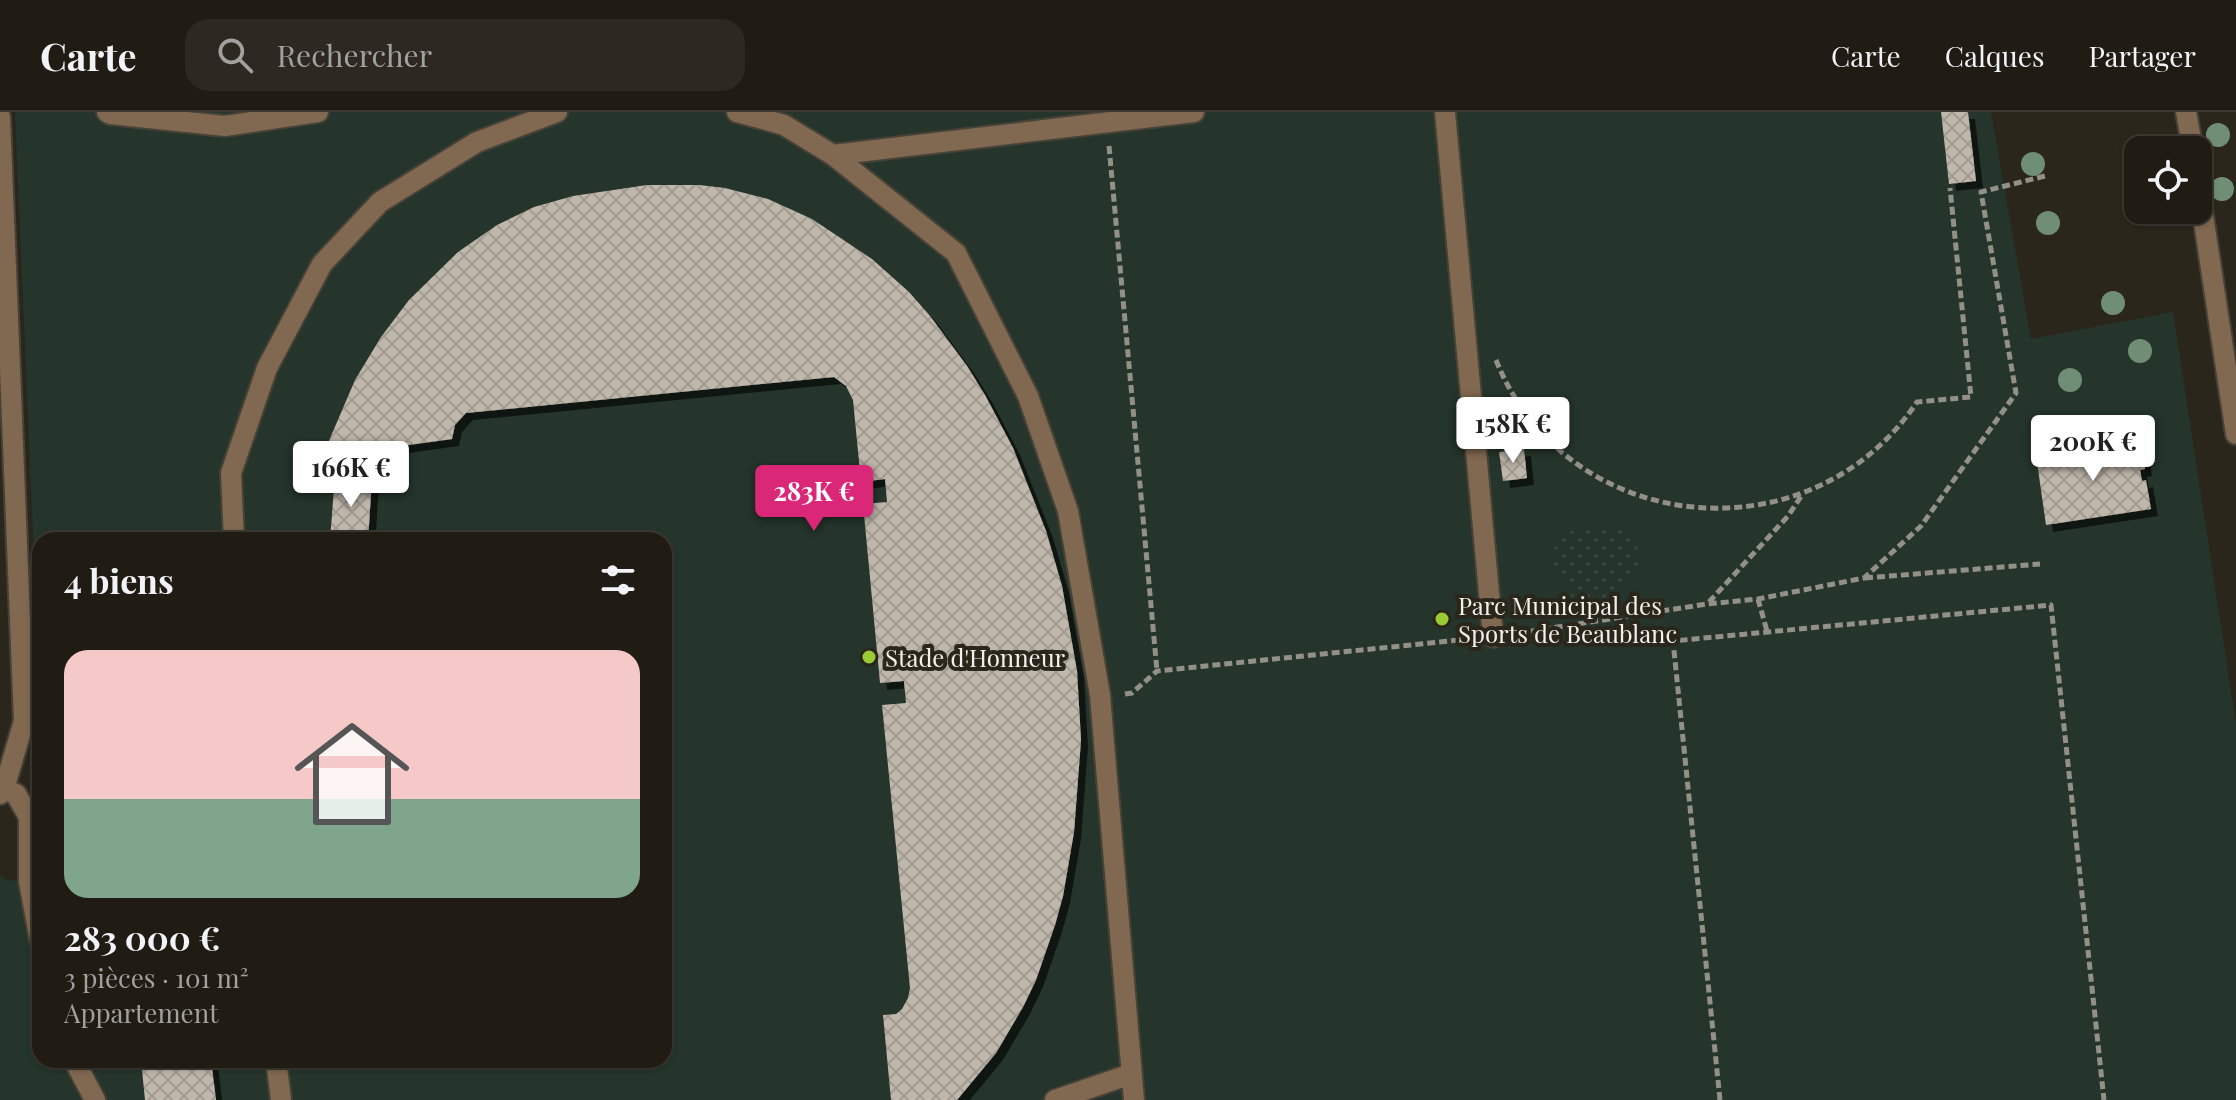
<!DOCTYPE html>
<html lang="fr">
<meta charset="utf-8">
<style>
:root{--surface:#201c14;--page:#2d2922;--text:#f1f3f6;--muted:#a2a1a0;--line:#3d3a34;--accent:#db2777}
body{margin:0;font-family:"Playfair Display",serif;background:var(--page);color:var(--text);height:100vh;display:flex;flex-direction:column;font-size:30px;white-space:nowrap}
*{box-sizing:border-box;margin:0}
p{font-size:26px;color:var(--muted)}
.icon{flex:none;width:44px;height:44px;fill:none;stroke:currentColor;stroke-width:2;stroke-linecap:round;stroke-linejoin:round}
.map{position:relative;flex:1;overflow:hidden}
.panel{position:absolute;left:32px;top:420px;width:640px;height:536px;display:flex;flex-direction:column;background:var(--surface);border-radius:24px;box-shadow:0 2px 6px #0004,0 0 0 2px var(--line)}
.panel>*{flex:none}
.tools{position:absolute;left:2124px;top:24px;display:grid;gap:16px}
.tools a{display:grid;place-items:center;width:88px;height:88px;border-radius:16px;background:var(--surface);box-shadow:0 2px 6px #0004,0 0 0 2px var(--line);font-size:40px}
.price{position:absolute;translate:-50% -68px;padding:0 18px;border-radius:8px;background:#fff;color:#222;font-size:26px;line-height:52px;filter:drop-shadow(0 2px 4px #0008)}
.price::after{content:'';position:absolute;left:50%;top:48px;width:24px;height:18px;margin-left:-12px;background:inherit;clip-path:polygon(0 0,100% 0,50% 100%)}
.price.current{background:var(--accent);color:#fff}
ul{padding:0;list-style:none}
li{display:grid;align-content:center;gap:16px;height:424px;padding:0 32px}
li span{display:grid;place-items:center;height:248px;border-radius:24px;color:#555}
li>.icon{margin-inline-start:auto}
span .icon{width:144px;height:144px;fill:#fffc;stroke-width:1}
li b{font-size:34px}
h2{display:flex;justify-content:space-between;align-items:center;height:96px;padding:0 32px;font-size:34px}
header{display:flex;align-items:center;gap:48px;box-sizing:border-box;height:112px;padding:0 40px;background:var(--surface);border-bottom:2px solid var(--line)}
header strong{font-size:38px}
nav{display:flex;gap:44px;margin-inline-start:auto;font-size:28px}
.search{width:560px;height:72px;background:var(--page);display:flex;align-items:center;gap:20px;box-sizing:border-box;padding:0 28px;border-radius:24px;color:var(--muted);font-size:30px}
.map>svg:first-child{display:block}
.grass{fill:#25352b}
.park{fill:url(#park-dots)}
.building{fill:url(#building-cross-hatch);filter:url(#shadow)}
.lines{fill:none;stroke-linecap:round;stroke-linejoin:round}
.minor-casing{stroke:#464238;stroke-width:24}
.path{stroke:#939087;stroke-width:5;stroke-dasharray:8 4;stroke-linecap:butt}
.minor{stroke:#816850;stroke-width:20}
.tree{fill:#708d75}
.poi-dot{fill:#9acb34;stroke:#2a261b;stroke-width:3}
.labels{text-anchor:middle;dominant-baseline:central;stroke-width:8;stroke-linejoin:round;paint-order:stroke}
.poi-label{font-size:24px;fill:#f2f0e9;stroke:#2a261b;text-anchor:start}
</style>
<header>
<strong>Carte</strong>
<div class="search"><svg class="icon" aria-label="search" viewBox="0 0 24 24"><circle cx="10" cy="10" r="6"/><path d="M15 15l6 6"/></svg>Rechercher</div>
<nav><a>Carte</a><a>Calques</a><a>Partager</a></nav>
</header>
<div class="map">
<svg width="2236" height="988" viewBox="0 0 2236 988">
<defs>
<pattern id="park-dots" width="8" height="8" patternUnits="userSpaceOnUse" patternTransform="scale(2)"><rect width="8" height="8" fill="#25352b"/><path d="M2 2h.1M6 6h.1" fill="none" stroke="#3a4940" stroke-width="1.8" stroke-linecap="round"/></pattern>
<pattern id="building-cross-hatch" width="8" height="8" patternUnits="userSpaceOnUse" patternTransform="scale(2)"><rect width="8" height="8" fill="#c0b7ab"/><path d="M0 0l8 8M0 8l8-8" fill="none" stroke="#a29b92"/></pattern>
<filter id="shadow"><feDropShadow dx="7" dy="7" stdDeviation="0" flood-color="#0009"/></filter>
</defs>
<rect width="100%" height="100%" fill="#2a261b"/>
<path class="grass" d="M15,0h1976l40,227 142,-27 63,412v376h-2236v-225l6,5 34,2v178h624v-520h-624v158z"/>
<path class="park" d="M1627,413l7,5 6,40 -31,32 -32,2 -21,-29 -5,-11 5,-23 11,-9z"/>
<path class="building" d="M1941,0h27l8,69 -27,3z
M647,73h52l26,3 43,11 44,20 60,40 37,33 21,24 37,50 18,29 28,53 33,83 16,55 15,85 4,69 -7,92 -11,64 -8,29 -19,55 -13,27 -27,46 -39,47h-66l-8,-85 13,-1 6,-5 6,-11 2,-10 -28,-283 24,-2 -2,-22 -24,2 -17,-179 24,-2 -2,-23 -24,3 -8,-82 -7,-14 -12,-9 -368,36 -11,12 -3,14 -130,18 33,-77 26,-43 28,-37 49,-48 39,-27 37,-18 39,-11z
M2141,328l4,29 -5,1 2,11 4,-1 5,29 -105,16 -10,-70 48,-7 1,7 26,-4 -1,-7z
M1524,337l3,29 -24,3 -4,-29z
M335,363l37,4 -4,61h-38z
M141,948h70l5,40h-71z"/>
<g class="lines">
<defs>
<path id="minor" d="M107,0l3,2 115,12 93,-14
M737,0l47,13 49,30 361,-43
M1445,0l48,525
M2186,0l7,38
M0,5l24,604 -20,68 -4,5
M833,43l123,98 72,143 40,115 32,184 34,405
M2198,70l38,252
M234,428l-3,-67 36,-105 55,-104 58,-62 97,-60 80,-30
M4,677l12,5 13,23v65l11,58
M74,948l21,40
M276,948l5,40
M1055,988l76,-26"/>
</defs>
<use href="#minor" class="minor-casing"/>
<path class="path" d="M1109,34l48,525
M1496,248c71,178 315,200 421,42l54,-5 -21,-209
M1865,466l175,-14
M1758,487l9,32
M1709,490l79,-86 14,-21
M1519,521l188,-29 51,-5 106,-21 57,-52 95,-133 -35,-201 64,-16
M1125,582l7,-1 25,-22 312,-32
M1720,988l-47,-459 378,-36 53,495"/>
<use href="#minor" class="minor"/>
</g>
<g class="tree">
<circle cx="2218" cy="23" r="12"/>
<circle cx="2033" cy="52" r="12"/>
<circle cx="2222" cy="77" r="12"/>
<circle cx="2048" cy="111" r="12"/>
<circle cx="2113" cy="191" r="12"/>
<circle cx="2140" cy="239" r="12"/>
<circle cx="2070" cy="268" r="12"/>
</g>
<g class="poi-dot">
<circle cx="1442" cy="507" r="8"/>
<circle cx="869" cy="545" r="8"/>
</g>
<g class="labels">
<g class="poi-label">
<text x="1458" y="493">Parc Municipal des<tspan x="1458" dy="28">Sports de Beaublanc</tspan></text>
<text x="885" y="545">Stade d'Honneur</text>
</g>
</g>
</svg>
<div class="tools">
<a><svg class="icon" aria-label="locate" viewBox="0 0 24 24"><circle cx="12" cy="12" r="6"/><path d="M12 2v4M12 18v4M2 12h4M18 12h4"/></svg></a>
</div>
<b class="price" style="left:1513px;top:353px">158K €</b>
<b class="price" style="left:2093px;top:371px">200K €</b>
<b class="price" style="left:351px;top:397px">166K €</b>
<b class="price current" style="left:814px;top:421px">283K €</b>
<section class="panel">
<h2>4 biens<svg class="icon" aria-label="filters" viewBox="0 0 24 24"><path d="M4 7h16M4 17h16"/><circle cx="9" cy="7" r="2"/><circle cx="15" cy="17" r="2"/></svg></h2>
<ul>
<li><span style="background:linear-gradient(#f6c9c9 60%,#7fa58c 0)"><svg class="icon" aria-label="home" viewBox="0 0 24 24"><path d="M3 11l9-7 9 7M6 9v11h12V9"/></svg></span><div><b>283 000 €</b><p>3 pièces · 101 m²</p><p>Appartement</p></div></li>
</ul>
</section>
</div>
